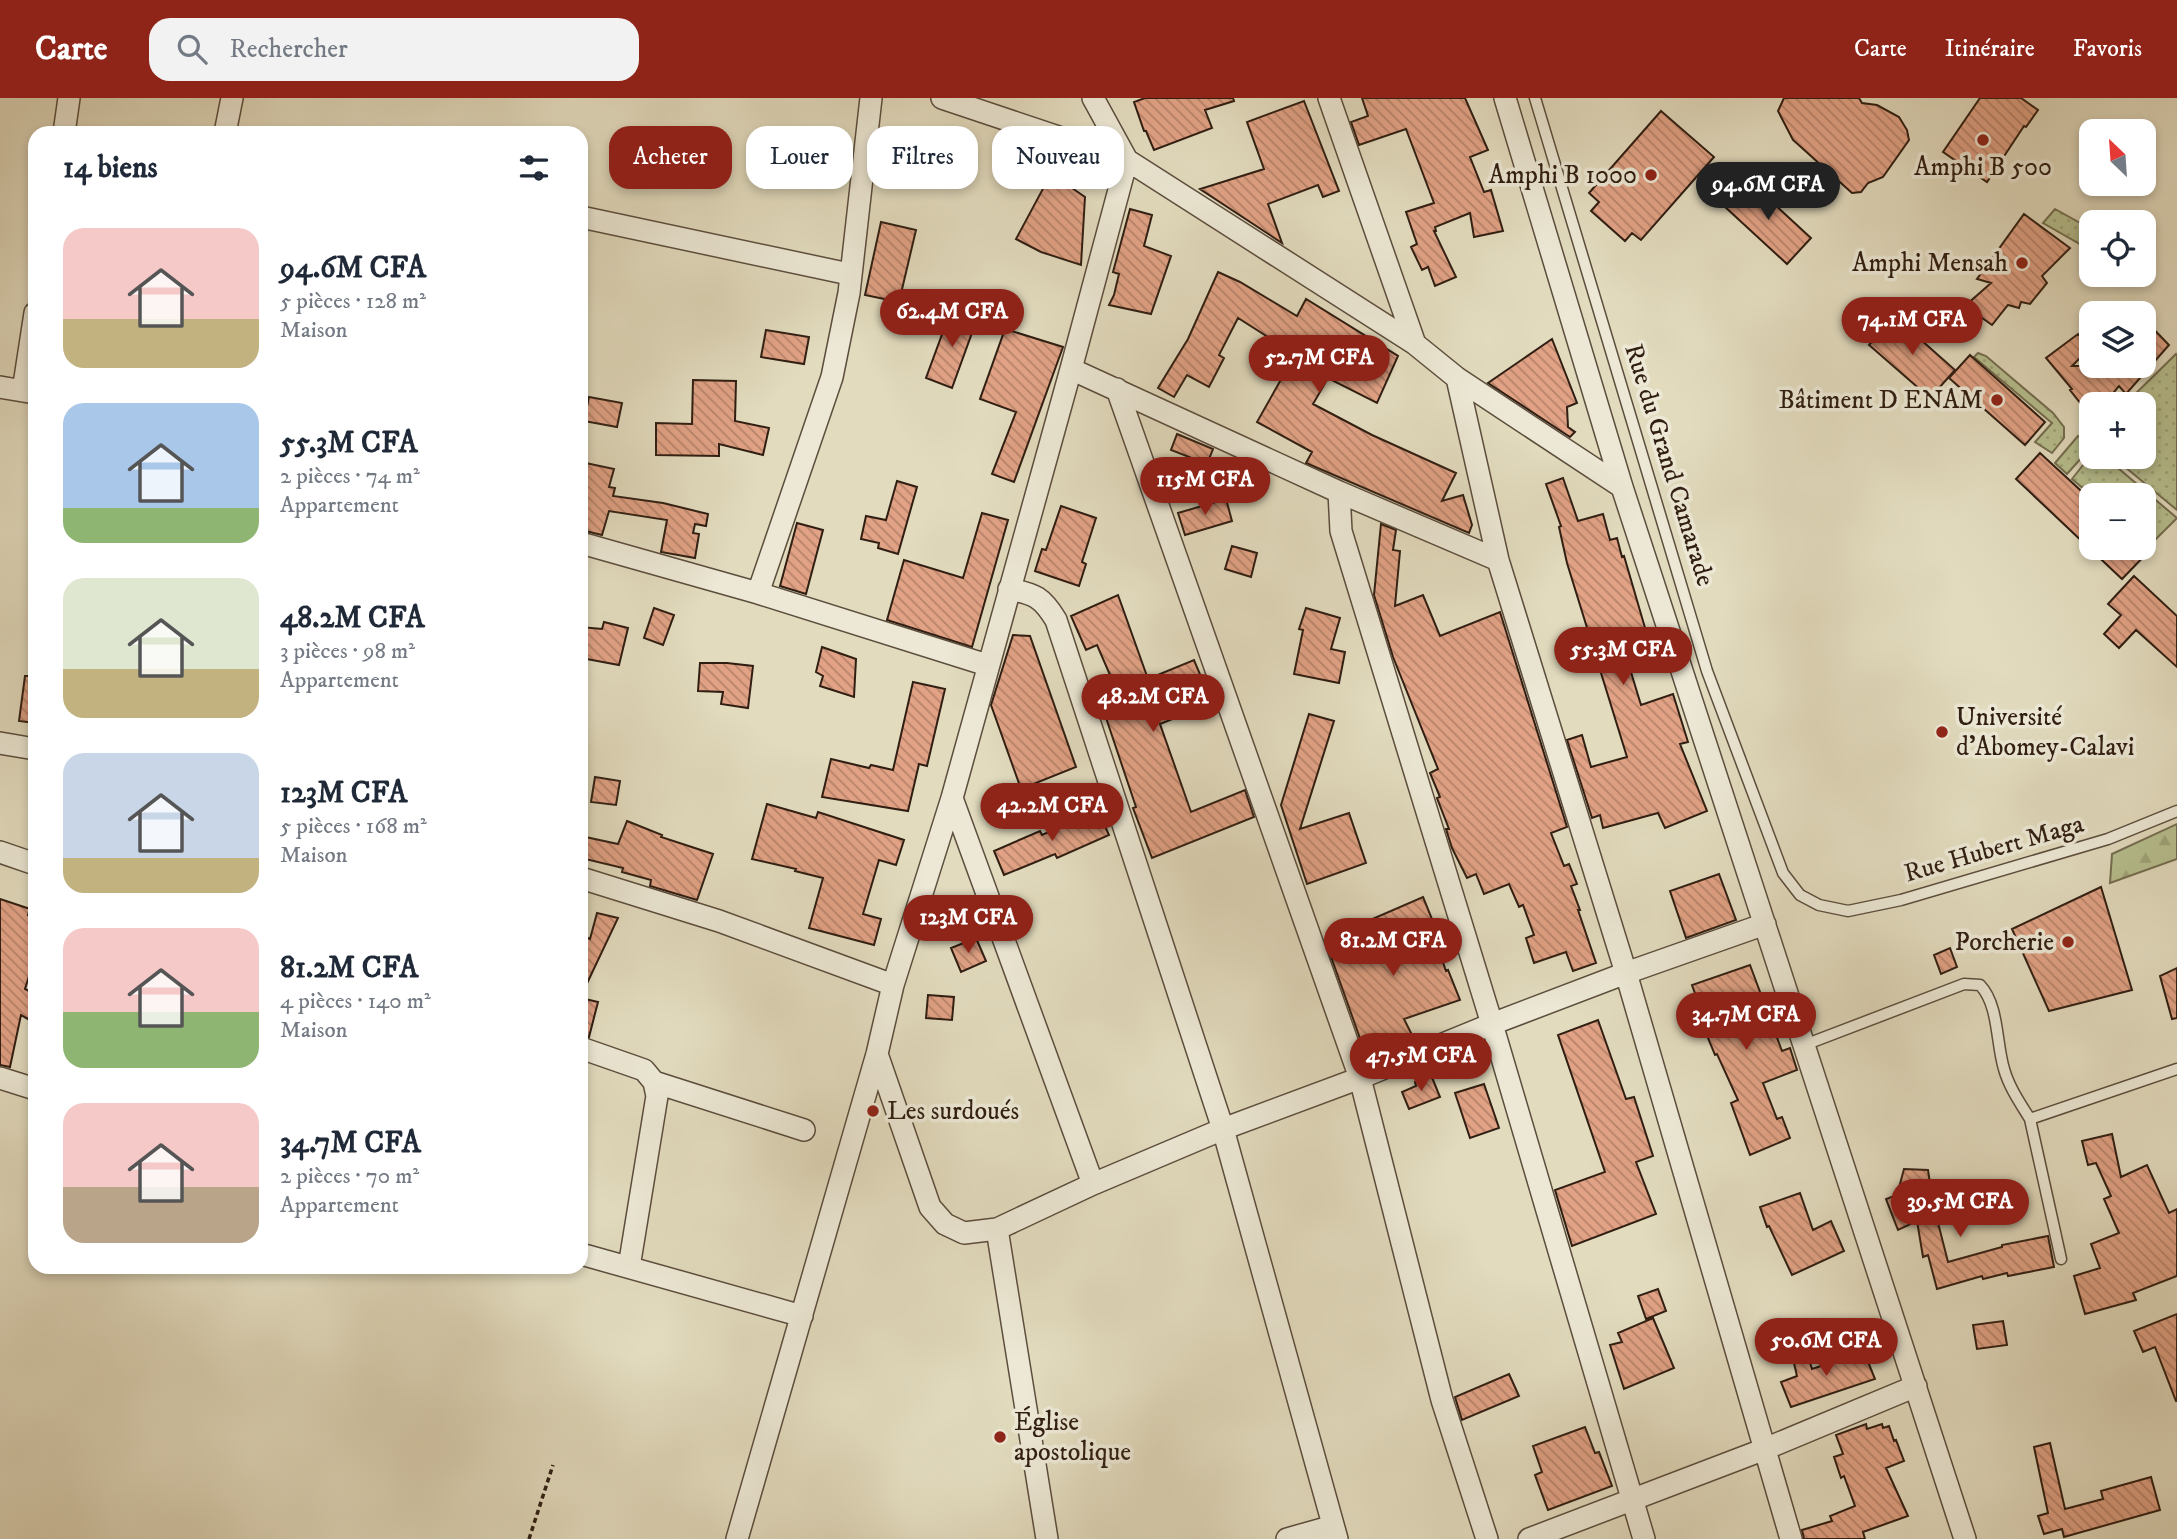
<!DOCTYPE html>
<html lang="fr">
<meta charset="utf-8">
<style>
:root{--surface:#fff;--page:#f2f2f3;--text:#1f2937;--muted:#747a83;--accent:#8f2418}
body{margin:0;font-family:"IM FELL DW Pica",serif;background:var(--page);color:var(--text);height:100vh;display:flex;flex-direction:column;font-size:26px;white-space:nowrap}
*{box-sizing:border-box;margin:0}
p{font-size:23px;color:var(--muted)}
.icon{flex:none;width:38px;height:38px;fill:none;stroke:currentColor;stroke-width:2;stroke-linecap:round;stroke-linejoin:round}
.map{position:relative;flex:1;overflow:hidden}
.sheet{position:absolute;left:28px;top:28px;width:560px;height:1148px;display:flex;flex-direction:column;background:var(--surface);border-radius:21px;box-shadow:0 4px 10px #0003}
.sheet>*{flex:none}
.banner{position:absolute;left:609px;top:28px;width:665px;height:63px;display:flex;gap:14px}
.needle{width:46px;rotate:335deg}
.fabs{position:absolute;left:2079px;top:21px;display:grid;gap:14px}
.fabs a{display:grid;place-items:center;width:77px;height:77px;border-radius:14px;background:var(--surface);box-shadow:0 4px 10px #0003;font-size:35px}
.price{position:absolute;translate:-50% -60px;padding:0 16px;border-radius:24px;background:var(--accent);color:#fff;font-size:23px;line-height:46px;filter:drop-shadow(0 2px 4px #0008)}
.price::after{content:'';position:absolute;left:50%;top:42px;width:21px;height:16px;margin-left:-10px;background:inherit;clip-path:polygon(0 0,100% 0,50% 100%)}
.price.current{background:#222;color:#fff}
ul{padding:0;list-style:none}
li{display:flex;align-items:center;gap:21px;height:175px;padding:0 35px}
li span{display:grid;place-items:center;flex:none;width:196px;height:140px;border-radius:21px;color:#555}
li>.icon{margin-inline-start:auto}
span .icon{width:84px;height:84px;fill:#fffc;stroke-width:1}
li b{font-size:30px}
h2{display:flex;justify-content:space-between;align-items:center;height:84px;padding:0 35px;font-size:30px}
.pill{padding:0 24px;border-radius:21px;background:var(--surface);box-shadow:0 4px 10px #0003;font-size:24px;line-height:63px}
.pill.current{background:var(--accent);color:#fff}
header{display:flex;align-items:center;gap:42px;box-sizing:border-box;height:98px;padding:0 35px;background:var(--accent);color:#fff}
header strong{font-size:33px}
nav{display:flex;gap:38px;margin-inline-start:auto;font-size:24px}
.search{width:490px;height:63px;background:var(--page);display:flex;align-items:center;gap:18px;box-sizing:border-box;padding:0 24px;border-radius:21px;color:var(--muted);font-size:26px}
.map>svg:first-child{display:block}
.grass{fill:url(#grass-dots);stroke:#746e50;stroke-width:2}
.forest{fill:url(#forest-firs);stroke:#746e50;stroke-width:2}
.building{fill:url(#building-back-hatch);stroke:#301e12;stroke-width:2}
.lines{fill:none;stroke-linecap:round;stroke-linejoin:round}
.service-casing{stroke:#5c4d3d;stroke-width:13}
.minor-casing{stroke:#5c4d3d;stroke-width:24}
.path{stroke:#301e12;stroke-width:3.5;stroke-dasharray:5 3.5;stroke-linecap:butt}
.service{stroke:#ece8d5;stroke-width:10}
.minor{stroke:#ece8d5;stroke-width:21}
.poi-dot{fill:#8f2418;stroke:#ece8d5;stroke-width:2.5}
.labels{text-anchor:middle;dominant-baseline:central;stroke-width:7;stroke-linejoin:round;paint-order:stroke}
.poi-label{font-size:26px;fill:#301e12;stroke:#ece8d5;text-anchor:end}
.street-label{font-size:26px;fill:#301e12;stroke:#ece8d5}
</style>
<header>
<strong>Carte</strong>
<div class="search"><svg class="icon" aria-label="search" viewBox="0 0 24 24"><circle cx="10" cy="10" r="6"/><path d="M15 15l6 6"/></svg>Rechercher</div>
<nav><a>Carte</a><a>Itinéraire</a><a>Favoris</a></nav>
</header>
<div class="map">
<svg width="2177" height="1441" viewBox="0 0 2177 1441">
<defs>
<pattern id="grass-dots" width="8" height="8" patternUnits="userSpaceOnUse" patternTransform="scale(1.75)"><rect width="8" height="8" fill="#b7bf8f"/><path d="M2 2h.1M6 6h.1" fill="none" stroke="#9ea47a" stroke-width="1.8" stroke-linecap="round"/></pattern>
<pattern id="forest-firs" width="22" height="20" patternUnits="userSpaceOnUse" patternTransform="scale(1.75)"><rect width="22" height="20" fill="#b7bf8f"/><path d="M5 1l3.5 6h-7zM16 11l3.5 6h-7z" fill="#9ea47a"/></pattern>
<pattern id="building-back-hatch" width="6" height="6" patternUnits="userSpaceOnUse" patternTransform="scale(1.75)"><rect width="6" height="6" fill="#e1a285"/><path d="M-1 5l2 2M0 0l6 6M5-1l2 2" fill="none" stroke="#b7836b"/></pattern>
</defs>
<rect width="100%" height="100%" fill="#e2dbbe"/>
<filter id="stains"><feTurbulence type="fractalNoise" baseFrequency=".00286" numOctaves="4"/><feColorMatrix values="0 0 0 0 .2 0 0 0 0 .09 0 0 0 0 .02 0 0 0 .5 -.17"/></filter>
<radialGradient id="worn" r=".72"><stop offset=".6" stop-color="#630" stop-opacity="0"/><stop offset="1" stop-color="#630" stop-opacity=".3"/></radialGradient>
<path class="grass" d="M2055,111l36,20v12l-6,6 -42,-24z
M1978,255l8,3 67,57 11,14v11l-12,15 -17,-11 17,-19 -78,-66z
M2176,256l1,1v155l-64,-53h31v-53h-19z
M2078,338l13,11 -24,27 -12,-11z
M2091,357l14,2 72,61 -26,26 -7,-6v-43h-53l-19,-16z"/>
<path class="forest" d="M2177,726v35l-67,24 2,-29z"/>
<path class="building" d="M1145,0h88l1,3 -29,9 7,18 -58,22 -8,-19h-2l-10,-29z
M1362,0h103l23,52 -18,7 14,35 7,-2 12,41 -29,6 -4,-24 -35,14 1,4h-2l22,46 -21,9 -7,-19 -6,3 -11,-23 6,-3 -11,-32 28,-9 -28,-74 -47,16 -8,-23 17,-6z
M1784,0h75l3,5 15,2 22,12 8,13 2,10 -26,37 -15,6 -7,9 -9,1 -59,-53 -15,-29z
M1980,0h41l17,12 -12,17 -2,-1 -37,56 -44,-30z
M1304,3l35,90 -16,6 -5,-12 -50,19 14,39 -82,-54 64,-20 -17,-47z
M1661,13l53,46 -73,83 -9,-7 -7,8 -34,-30 8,-9 -10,-9z
M1053,72l22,12 -3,6 13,9 -4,68 -40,-13 -25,-13z
M1749,83l62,57 -24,26 -62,-57z
M1130,111l22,6 -8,31 27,10 -20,58 -42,-9 5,-10 5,-21 -6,-2z
M2024,116l46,34 -28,28 5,7 -17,21 -9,-2 -2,6 -11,-3 -16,20 -27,-19 26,-23 -14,-4z
M881,124l35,8 -17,72 -34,-7z
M1218,174l22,10 57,34 9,-17 92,57 -21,47 -49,-25 -15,26 59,31 84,38 -14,28 21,-6 9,30 -3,8 -163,-70 6,-11 -55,-30 35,-62 -13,-7 3,-7 -44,-28 -19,37 5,3 -15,29 -22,-12 -13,22 -16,-9 30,-49z
M951,212l26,9 -25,69 -26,-10z
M1894,218l61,54 -25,28 -61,-53z
M2144,221l25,26 -43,49 -7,-8 -15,18h-23l-11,-14 2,-1 -26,-31 32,-24 12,14 -18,18h72z
M1005,231l58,18 -49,135 -22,-8 24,-62 -36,-13z
M766,232l43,7 -5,27 -43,-7z
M1552,241l25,64 -10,4 1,20 7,5 -5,5 -82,-54z
M1970,257l75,67 -20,23 -76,-67z
M693,282l43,1 -1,40 34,7 -6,27 -44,-11v12l-63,-1v-32l36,1z
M589,299l33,6 -5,24 -33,-6z
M1177,336l36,15 -6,15 -36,-14z
M2040,355l51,47v48h61l-30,31 -106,-100z
M581,364l33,7 -5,18 6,1 -2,8 50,7 45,11 -2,12 -11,-2 -2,9 6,1 -4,24 -34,-6 6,-32 -58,-9 -7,24 -21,-5z
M1563,380l15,43 25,-7 7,26 7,-2 5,19 2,-1 24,82 -25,8 18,59 32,-11 15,48 -8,2 27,67 -42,17 -7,-15 -55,15 -3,-13 -8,3 -25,-78 15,-5 9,32 36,-10 -60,-194 -8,-36 2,-1 -15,-42z
M897,383l20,6 -19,67 -20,-6 1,-5 -18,-4 5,-23 20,4z
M1226,401l6,22 -47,14 -7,-22z
M1061,408l35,12 -14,44 4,2 -7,22 -44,-15 7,-22 4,1z
M982,415l26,7 -36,127 -85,-27 17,-60 59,18z
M797,425l26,7 -17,64 -26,-8z
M1381,426l15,6 -3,20 7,1 -5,55 28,-11 17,41 60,-24 67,215 -16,6 13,33 5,-2 8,20 -6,2 9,24h-2l18,53 -23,8 -7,-19 -32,11 -8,-25 8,-3 -11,-30 -4,2 -10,-23 -25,10 -8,-20 -9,4 -15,-30 -6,-19h3l-12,-31 3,-1 -10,-24 8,-4 -45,-112 -19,-62z
M1232,448l25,7 -6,24 -26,-8z
M2134,478l43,40v51l-41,-37 -17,18 -15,-14 17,-19 -13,-11z
M1118,497l30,84 46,-19 18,43 -52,21 31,88 54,-22 9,27 -102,41 -19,-50 3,-1 -37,-110 18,-6 -20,-46 -11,5 -15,-34z
M654,510l20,7 -11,30 -19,-7z
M1306,510l34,10 -9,31 14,3 -6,31 -45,-9 9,-44 -4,-1z
M604,524l24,6 -9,37 -38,-7v-31l21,2z
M1013,537l17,1 46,131 -55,22 -30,-84z
M822,549l34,12 -2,38 -34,-11 3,-10 -7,-4z
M700,565h27l26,3 -5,42 -27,-4 2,-12 -25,-1z
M25,578h10v47l-16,-2z
M913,584l32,7 -18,77 -8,-2 -11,47 -86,-14 9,-38 38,9 2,-3 22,5z
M1309,616l25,7 -34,108 49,-16 17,50 -59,21 -26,-79z
M595,679l25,4 -4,24 -25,-3z
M767,706l49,14 2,-6 86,28 -8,25 -17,-5 -16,54 18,5 -7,26 -65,-17 14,-50 -28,-7 1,-2 -44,-10z
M1098,713l11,24 -52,23 -2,-4 -51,21 -10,-24 46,-20 2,4z
M627,723l35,14 -1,2 52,17 -16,46 -47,-14 1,-6 -29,-8 1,-4 -42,-10v-22l37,8z
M1719,776l17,46 -50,18 -16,-47z
M2101,789l31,103 -83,21 -37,-82z
M1423,799l11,27 -4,1 16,46 2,-1 12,30 -56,19 11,22 -47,20 -39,-110 47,-16 -6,-15z
M0,801l30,10 -2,6 7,2v40l-10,32 10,5v12l-7,13 -7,-4 -11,52 -10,-2z
M597,815l21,5 -37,78v-49l5,-10 4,2z
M976,840l10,23 -25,11 -10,-24z
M1950,850l7,19 -16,7 -7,-19z
M1750,867l32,86 8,-3 7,22 -34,13 14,36 5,-2 8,21 -40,17 -19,-52 7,-3 -21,-46 -2,1 -10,-24 3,-2 -16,-44z
M2177,870v50l-5,1 -12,-43z
M928,897l26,2 -2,23 -26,-2z
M581,900l17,4 -9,35 -8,-2z
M1598,922l28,79 8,-2 19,59 -17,6 20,52 -84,32 -17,-56 50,-18 -47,-137z
M1431,977l9,22 -31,12 -7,-17 14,-6 -1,-4z
M1484,986l15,44 -29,10 -15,-45z
M2112,1036l9,43 26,-12 22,48 8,-4v67l-44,17 3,7 -51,14 -11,-38 26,-8 -9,-24 28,-11 -15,-34 7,-3 -15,-33 -8,2 -6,-24z
M1904,1071l24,1 5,33 15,59 54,-15v-2l46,-9 6,31 -46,9 -1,-3 -24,6 -1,-3 -45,13 -9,-34 -5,2 -6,-36 -19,9 -12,-31 11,-4z
M1800,1095l13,37 18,-9 13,30 -52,24 -23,-49 -2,1 -7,-20z
M1658,1191l8,22 -20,8 -8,-23z
M2177,1216v87h-1l-21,-54 -12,5 -9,-21z
M1653,1220l21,50 -50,21 -14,-44 12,-3 -4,-9z
M2003,1223l4,24 -30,4 -4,-24z
M1864,1254l11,27 -84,28 -10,-25 16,-6 -4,-17 15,-3 4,13z
M1509,1276l10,22 -57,24 -7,-23z
M1866,1326l1,5 15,-5 1,4 6,-2 5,15 2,-1 8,21 -18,7 22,48 -45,16 2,7h-61l-2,-9 30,-9 -2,-5 25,-10 -11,-30 -3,2 -7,-21 9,-3 -7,-19z
M1585,1329l10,26 4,-1 13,34 -64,24 -13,-35 7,-3 -9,-26z
M2050,1345l15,66 38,-10 -2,-8 50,-14 9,33 -96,27 -2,-8 -18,5 -6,-18 10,-3 -14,-66z"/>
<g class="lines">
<defs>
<path id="service" d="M1535,0l172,573 76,202 17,22 19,10 29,6 53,-11 207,-61 69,-28
M1807,946l157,-60 16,1c19,20 16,58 24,84 5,18 16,34 26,50l147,-50
M2030,1021l31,140"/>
<path id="minor" d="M942,0l185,62 288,184 42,34 165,109
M1329,0l86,246
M1505,0l117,389 343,1052
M64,35l5,-35
M225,35l7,-35
M581,119l268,57
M1071,271l268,123 159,68
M1457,280l41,182 128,413 165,566
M0,289l35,6
M1117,291l243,689 82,322 45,139
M23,293l12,-78
M1339,394l2,39 151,493 152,515
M581,445l177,50 229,72
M1009,491c26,5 33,8 47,31l167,509 114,410
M758,495l74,-216 17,-84 22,-195
M0,645l35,6
M952,700l141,386
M0,754l35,12
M581,780l138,43 174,64
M581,950l63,22 10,12 3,14 -28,171
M877,956l53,153 15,17 19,9 33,-4 96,-45 130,-55 137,-51 132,-54 134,-51 139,-49
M0,980l35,11
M654,984l150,48
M997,1131l50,310
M581,1156l221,62
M737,1441l140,-485 16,-69 59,-187 119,-429 56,-209 -34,-62
M1287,1441l46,-13
M1529,1441l236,-90 151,-63"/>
</defs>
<use href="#service" class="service-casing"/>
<use href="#minor" class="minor-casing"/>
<path class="path" d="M529,1441l24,-74"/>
<use href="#service" class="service"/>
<use href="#minor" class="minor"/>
</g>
<g class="poi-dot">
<circle cx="1983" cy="42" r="7"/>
<circle cx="1651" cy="77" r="7"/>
<circle cx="2022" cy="165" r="7"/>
<circle cx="1997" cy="302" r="7"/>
<circle cx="1942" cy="634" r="7"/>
<circle cx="2068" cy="844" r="7"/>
<circle cx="873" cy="1013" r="7"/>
<circle cx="1000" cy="1339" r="7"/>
</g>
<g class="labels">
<g class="poi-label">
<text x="1983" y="69" text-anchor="middle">Amphi B 500</text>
<text x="1637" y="77">Amphi B 1000</text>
<text x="2008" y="165">Amphi Mensah</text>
<text x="1983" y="302">Bâtiment D ENAM</text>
<text x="1956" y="619" text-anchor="start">Université<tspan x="1956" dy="30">d'Abomey-Calavi</tspan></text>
<text x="2054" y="844">Porcherie</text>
<text x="887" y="1013" text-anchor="start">Les surdoués</text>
<text x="1014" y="1324" text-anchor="start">Église<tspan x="1014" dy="30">apostolique</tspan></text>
</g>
<g class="street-label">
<text transform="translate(1669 367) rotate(73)">Rue du Grand Camarade</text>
<text transform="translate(1994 751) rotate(-16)">Rue Hubert Maga</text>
</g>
</g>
<rect width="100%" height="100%" filter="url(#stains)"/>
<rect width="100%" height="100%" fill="url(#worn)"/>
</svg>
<div class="fabs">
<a><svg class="needle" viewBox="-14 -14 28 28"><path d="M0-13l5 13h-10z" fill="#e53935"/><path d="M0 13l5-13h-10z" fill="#747a83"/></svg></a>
<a><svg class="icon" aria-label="locate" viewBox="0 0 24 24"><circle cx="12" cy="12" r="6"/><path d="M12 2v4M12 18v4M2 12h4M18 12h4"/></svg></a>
<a><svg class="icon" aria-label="layers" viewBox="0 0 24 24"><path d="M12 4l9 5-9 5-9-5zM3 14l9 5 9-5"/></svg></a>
<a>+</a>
<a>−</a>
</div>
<b class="price current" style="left:1768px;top:124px">94.6M CFA</b>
<b class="price" style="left:952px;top:251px">62.4M CFA</b>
<b class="price" style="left:1912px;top:259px">74.1M CFA</b>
<b class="price" style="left:1319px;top:297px">52.7M CFA</b>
<b class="price" style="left:1205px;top:419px">115M CFA</b>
<b class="price" style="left:1623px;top:589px">55.3M CFA</b>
<b class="price" style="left:1153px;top:636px">48.2M CFA</b>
<b class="price" style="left:1052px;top:745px">42.2M CFA</b>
<b class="price" style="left:968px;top:857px">123M CFA</b>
<b class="price" style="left:1393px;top:880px">81.2M CFA</b>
<b class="price" style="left:1746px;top:954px">34.7M CFA</b>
<b class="price" style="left:1421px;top:995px">47.5M CFA</b>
<b class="price" style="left:1960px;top:1141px">39.5M CFA</b>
<b class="price" style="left:1826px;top:1280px">50.6M CFA</b>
<div class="banner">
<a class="pill current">Acheter</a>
<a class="pill">Louer</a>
<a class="pill">Filtres</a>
<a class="pill">Nouveau</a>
</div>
<section class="sheet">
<h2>14 biens<svg class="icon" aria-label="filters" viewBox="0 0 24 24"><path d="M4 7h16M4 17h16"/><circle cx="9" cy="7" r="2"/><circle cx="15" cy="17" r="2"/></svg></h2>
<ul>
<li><span style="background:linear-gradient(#f6c9c9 65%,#c2b280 0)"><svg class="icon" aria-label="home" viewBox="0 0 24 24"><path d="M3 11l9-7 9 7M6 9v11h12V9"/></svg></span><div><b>94.6M CFA</b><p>5 pièces · 128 m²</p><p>Maison</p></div></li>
<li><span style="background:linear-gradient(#a9c7e8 75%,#8fb573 0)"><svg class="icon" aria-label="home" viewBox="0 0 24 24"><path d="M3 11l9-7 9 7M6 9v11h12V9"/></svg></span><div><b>55.3M CFA</b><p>2 pièces · 74 m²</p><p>Appartement</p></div></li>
<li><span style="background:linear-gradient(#dfe7d0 65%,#c2b280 0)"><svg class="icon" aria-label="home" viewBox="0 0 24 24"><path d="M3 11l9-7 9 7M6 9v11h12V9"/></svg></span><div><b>48.2M CFA</b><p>3 pièces · 98 m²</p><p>Appartement</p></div></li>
<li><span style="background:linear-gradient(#c9d6e8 75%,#c2b280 0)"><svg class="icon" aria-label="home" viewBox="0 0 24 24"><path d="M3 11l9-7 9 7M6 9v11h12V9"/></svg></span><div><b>123M CFA</b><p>5 pièces · 168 m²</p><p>Maison</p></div></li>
<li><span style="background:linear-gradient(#f6c9c9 60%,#8fb573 0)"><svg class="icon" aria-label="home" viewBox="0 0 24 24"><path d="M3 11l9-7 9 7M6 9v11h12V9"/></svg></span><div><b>81.2M CFA</b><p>4 pièces · 140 m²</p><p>Maison</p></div></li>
<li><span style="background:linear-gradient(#f6c9c9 60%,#b9a48a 0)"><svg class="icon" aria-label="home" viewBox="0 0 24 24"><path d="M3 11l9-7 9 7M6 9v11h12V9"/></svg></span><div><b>34.7M CFA</b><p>2 pièces · 70 m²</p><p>Appartement</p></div></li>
</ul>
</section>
</div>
